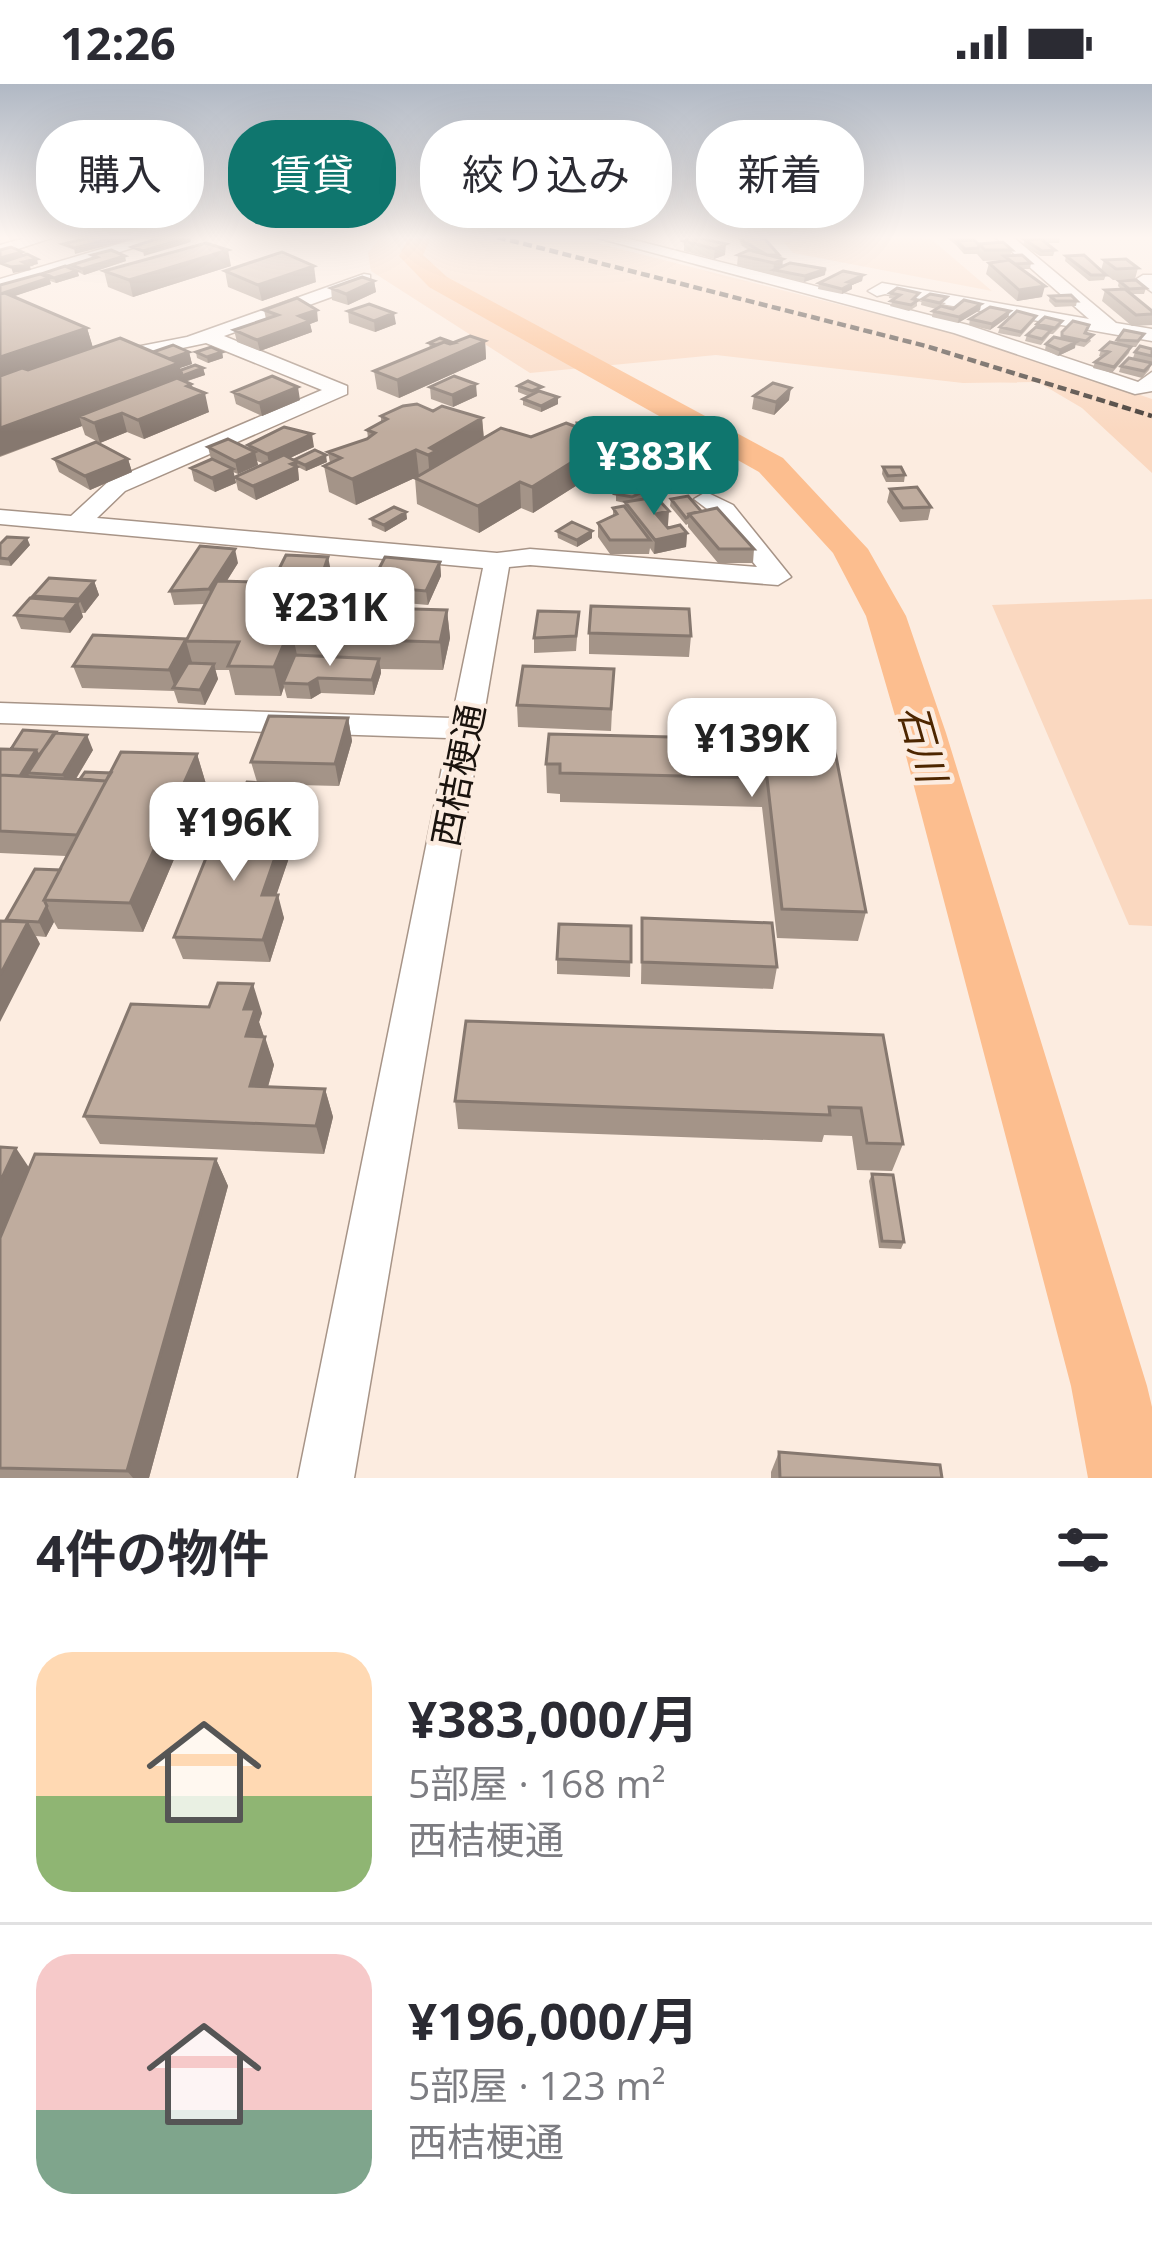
<!DOCTYPE html>
<html lang="ja">
<meta charset="utf-8">
<style>
:root{--surface:#fff;--page:#f2f2f3;--text:#2b2b33;--muted:#7c7c81;--line:#e1e1e2;--accent:#0f766e}
body{margin:0;font-family:"Open Sans","Noto Sans JP",sans-serif;background:var(--page);color:var(--text);height:100vh;display:flex;flex-direction:column;font-size:45px;white-space:nowrap}
*{box-sizing:border-box;margin:0}
p{font-size:39px;color:var(--muted)}
.icon{flex:none;width:66px;height:66px;fill:none;stroke:currentColor;stroke-width:2;stroke-linecap:round;stroke-linejoin:round}
.map{position:relative;height:1394px;overflow:hidden}
.side{display:flex;flex-direction:column;background:var(--surface);flex:1}
.side>*{flex:none}
.banner{position:absolute;left:36px;top:36px;width:1080px;height:108px;display:flex;gap:24px}
.price{position:absolute;translate:-50% -102px;padding:0 27px;border-radius:24px;background:#fff;color:#222;font-size:39px;line-height:78px;filter:drop-shadow(0 3px 6px #0008)}
.price::after{content:'';position:absolute;left:50%;top:72px;width:36px;height:27px;margin-left:-18px;background:inherit;clip-path:polygon(0 0,100% 0,50% 100%)}
.price.on{background:var(--accent);color:#fff}
ul{padding:0;list-style:none}
li{display:flex;align-items:center;gap:36px;height:300px;padding:0 36px}
li+li{border-top:3px solid var(--line)}
li span{display:grid;place-items:center;flex:none;width:336px;height:240px;border-radius:36px;color:#555}
li>.icon{margin-inline-start:auto}
span .icon{width:144px;height:144px;fill:#fffc;stroke-width:1}
li b{font-size:51px}
h2{display:flex;justify-content:space-between;align-items:center;height:144px;padding:0 36px;font-size:51px}
.pill{padding:0 42px;border-radius:48px;background:var(--surface);box-shadow:0 12px 48px #0002;font-size:42px;line-height:108px}
.pill.on{background:var(--accent);color:#fff}
.status{display:flex;justify-content:space-between;align-items:center;height:84px;padding:0 60px;background:var(--surface);direction:ltr}
.status svg{height:33px;fill:currentColor}
.map>svg:first-child{display:block}
.green{fill:#fad8c0}
.lines{fill:none;stroke-linecap:round;stroke-linejoin:round}
.river{fill:#fcbe8f;fill-rule:evenodd}
.minor-casing{stroke:#a79487;stroke-width:3}
.minor{fill:#fff;fill-rule:evenodd}
.rail{stroke:#413933;stroke-width:4.5;stroke-dasharray:9 4.5;stroke-linecap:butt}
.wall{fill:#a49488}
.shaded-wall{fill:#86786f}
.building{fill:#bfac9e;stroke:#86786f;stroke-width:3}
.labels{text-anchor:middle;dominant-baseline:central;stroke-width:9;stroke-linejoin:round;paint-order:stroke}
.street-label{font-size:36px;fill:#1a130e;stroke:#fcece0}
.water-label{font-size:39px;font-style:italic;fill:#4d2600;stroke:#fcece0}
</style>
<div class="status"><b>12:26</b><svg viewBox="0 0 49 12"><path d="M0 12V9h3v3zM5 12V6h3v6zM10 12V3h3v9zM15 12V0h3v12zM26 1h20v11H26zM47 4h2v5h-2z"/></svg></div>
<div class="map">
<svg width="1152" height="1394" viewBox="0 0 1152 1394">
<rect width="100%" height="100%" fill="#fcece0"/>
<path class="green" d="M381,153h192l398,101 181,61v74l-70,-65 -44,-26 -75,1 -247,-28 -186,18 -159,-102 -3,-18z
M779,153l152,2 61,52 -199,-38z
M1152,515v327l-23,-1 -137,-320z"/>
<g class="lines">
<path class="river" d="M409,153h22l-8,18 24,22 336,181 85,91 38,67 40,117 201,653 5,21v71h-64l-17,-92 -171,-653 -34,-117 -33,-63 -74,-81 -330,-185 -30,-31z"/>
<defs>
<path id="minor" d="M28,153h26l-54,18v-10z
M142,153h26l-168,52v-10z
M594,153h28l346,88 170,57 14,-10v19l-17,3 -181,-61z
M995,153h18l103,86 36,6v12l-267,-47 -8,2 -9,-5 14,-8 207,36z
M364,190l6,1v8l-146,53 123,50v8l-222,97 -28,27 400,35 33,-4 227,18 -42,-52 -21,-16 12,-7 27,13 58,72 -13,8 -248,-20 -21,2 -155,911h-56l150,-740 -448,-15v-20l452,15 31,-150 -483,-44v-14l71,6 38,-35 213,-91 -116,-47 -104,22 -10,-6 3,-4 92,-18z
M1143,191h9v17l-17,-12z"/>
</defs>
<use href="#minor" class="minor-casing"/>
<use href="#minor" class="minor"/>
<path class="rail" d="M497,153l429,109 226,70"/>
</g>
<path class="wall" d="M692,153h12v2l21,16 -11,4 -30,-8v-10z
M738,153h25l16,18 4,11 42,9 -21,7 -67,-16 1,-11 11,-5 -7,-4z
M946,153h24v3l9,5 33,5 -2,6 21,7 -1,6h-8l20,28 -25,4 -31,-27 3,-11 14,-3 -20,1 -6,-7h-13l-8,-9z
M1034,153h26l-1,6h-13l9,7 -2,6h-13l-17,-11 2,-5 12,-1z
M92,171l34,6 -42,14 -6,-3 1,4 -23,7 -6,-2 1,3 -37,12 73,32 6,20 60,4h36l3,12 -12,4 1,2 22,-2 2,7 -20,7 6,2 18,28 -65,27 -17,-7 -27,11 -15,-8 -3,-9 -82,31v-172l45,-9 -1,-3 28,-4 -1,-4 22,-7z
M1066,172l35,14 3,-10 34,8 -3,11 -22,1 -9,-7 2,2 -2,5 -15,1 -24,-20z
M231,182l-98,31 -25,-10 -4,-16z
M225,187l91,11 -54,19 -34,-14z
M863,191l-1,6 -10,4v4l-10,5 -24,-5 1,-6z
M374,197l2,11 -28,13 -16,-5 -1,-12z
M1119,197l27,7 -2,6h-13l21,17v14l-20,1 -30,-25 3,-11 16,-1 -3,-3z
M890,209l27,5v8l-8,5 -19,-5 4,-7 -5,-1z
M1050,212l27,5 -1,5 -21,1 -6,-6z
M922,215l24,4 -4,3 11,3 28,-5 -1,6 -22,13 -26,-6 1,-6 3,-2 -15,-4z
M264,226l54,11 -8,3 2,8 -52,19 -23,-9 -3,-12 32,-11z
M348,227l48,13 -21,8 -26,-9z
M1010,227l-2,6 -18,13 -21,-5 1,-6z
M1036,232l-2,5 -14,16 -22,-4 2,-6z
M1037,240l24,2 -8,8h-3l-9,11 -16,-4 2,-6z
M1086,249l5,8 -7,6 -9,-2v3l-17,8 -13,-6 1,-6 14,-5 2,-3z
M1144,250l-8,13h-5l-2,6 -17,20 -19,-5 2,-6 7,-5 -3,-1 2,-6 15,-7 1,-3z
M485,257l1,18 -87,39 -22,-9 -3,-18 56,-23 -1,-5z
M1152,265v14l-19,-5 2,-6z
M196,268h26l1,6 -15,5 -11,-5z
M1152,279l-3,7 -7,8 -23,-6 2,-6z
M518,302l40,11v7l-17,8 -18,-7v-6l5,-3 -10,-4z
M430,303l47,9 -24,11 -22,-8z
M233,308l67,8 -38,16 -26,-12z
M754,312l35,4 -15,15 -22,-6z
M433,327l49,7 2,20 47,-1 63,-14 1,11 14,5v26l-76,48 -12,-5 -42,25 -62,-29 -2,-26 4,-2 -63,29 -27,-13 -5,-26 6,-3 -2,-11 40,-14 -1,-8 14,-8v-6z
M616,352l33,9v7l35,33 -27,5 11,35h-2l21,8 -1,14 -32,7 -4,-6 -1,6h-39l-12,-17v-14l15,-7v-8l12,-1v-4l-9,-2v-7l19,-7v-4l14,-2 -14,-20v-7l-8,2 -11,-13z
M248,361l66,2 -24,11 4,2 33,2 -21,9 -8,-4 1,13 -43,20 -18,-10 -3,-13 29,-13 -7,-3 1,4 -20,9 -5,-2 3,11 -21,9 -21,-11 -3,-13 20,-9 -3,-12 41,2z
M54,375h74l4,13 -42,18 -31,-18z
M883,383l22,8 -1,7h-18l-4,-8z
M890,405l41,18 -3,13 -28,2 -13,-20z
M671,415l30,12 53,38 -1,14h-35l-30,-36v-3l-2,1 -16,-19z
M406,428l1,7 -22,13 -13,-6 -1,-7z
M557,447l35,7 -15,9 -19,-9z
M0,460l30,1 -19,21 -11,-1z
M440,478l1,14 -13,29 -56,-5 -2,-14z
M238,479l-12,19 46,1 59,-12 -8,21 3,14 121,4 3,28 -7,32 -62,-1v4l-7,22 -53,-2 -10,6 -24,-1 -3,-11 -3,9 -46,-1 -6,-25h-14l3,9 -13,26 -27,-2 -4,-12 -92,-3 -9,-22 113,-27 19,-35 -31,1 -4,-14z
M94,497l5,14 -14,18h-3l1,4 -13,16 -49,-4 -6,-14 20,-16 -2,-3z
M579,528l-3,39 -42,2v-15z
M589,549l102,3 -2,21 -100,-3z
M614,585l-3,62 -93,-4 -1,-22z
M348,634l4,23 -13,45 -41,-1 3,15 -7,18 -52,-3 -4,-15 19,-18 -6,-20z
M57,650l36,16 -17,29 121,-25 9,30 -63,148 -85,-3 -4,-7 -8,15 -10,-1 4,8 -34,-23 54,-51 6,-14 -66,-3v-104h11z
M833,657l33,171 -8,29 -81,-3 -15,-131 -202,-5v-8l-13,-1 -1,-29z
M287,739l6,23 -17,49 8,23 -14,44 -87,-3 -9,-22z
M642,834l135,49 -4,22 -132,-5z
M631,842l-1,51 -73,-3v-15z
M262,929l-3,9 15,43 -6,22 57,2 8,28 -9,37 -224,-10 -16,-28z
M883,951l20,109 -11,27 -35,-1 -5,-34 -28,-1 -2,7 -364,-13 -3,-28z
M0,1063l29,21 187,-9 12,27 -79,292h-149z
M872,1090l32,68 -3,7 -22,-1 -10,-67z
M779,1368l163,26h-171v-6z"/>
<path class="shaded-wall" d="M119,153h22l-66,17 -1,-6z
M190,153l1,5 -47,14 -1,-5z
M726,160l-1,11 -11,4 1,-10z
M228,166l3,16 -98,31 -4,-17z
M22,168l2,5 -24,7v-6z
M125,172l1,5 -42,14 -2,-6z
M37,175l1,5 -8,2 1,4 -18,3 -2,-6z
M783,175l-1,11h-8l-1,4 1,-11z
M314,182l2,16 -54,19 -4,-16z
M826,185l-1,6 -21,7 1,-6z
M77,187l2,5 -23,7 -2,-5z
M863,191l-1,6 -10,4v4l-10,5v-5l6,-7z
M49,194l2,6 -51,17v-7z
M374,197l2,11 -28,13 -2,-11z
M1045,202l-3,11 -25,4 2,-11z
M981,220l-1,6 -22,13 1,-6z
M317,226l1,11 -8,3 2,8 -52,19 -3,-11 42,-24z
M1010,227l-2,6 -18,13 2,-6z
M394,229l2,11 -21,8 -1,-11z
M87,244l7,23 -92,31 -2,-7v-18z
M485,257l1,18 -87,39 -2,-18z
M1076,258l-1,6 -17,8 2,-6z
M189,268l3,12 -12,4 2,8 21,-8 2,7 -126,41 3,10 -82,30v-28z
M222,268l1,6 -15,5 -1,-6z
M191,300l3,14 11,-5 4,19 -65,27 -6,-19z
M476,300l1,12 -24,11 -1,-12z
M298,303l2,13 -38,16 -3,-13z
M791,304l-2,12 -15,15 2,-13z
M558,313v7l-17,8v-6z
M122,329l5,19 -27,11 -6,-20z
M482,334l2,25 -54,38 -2,-26 2,-7z
M312,350l2,13 -44,20 -3,-13z
M609,355v26l-76,48 -1,-26z
M649,361v7l-22,4 1,-7z
M416,366l3,26 -63,29 -4,-26z
M255,368l3,13 -20,9 -3,-13z
M326,371l1,7 -21,9 -1,-6z
M128,375l4,13 -42,18 -5,-14z
M297,378l2,18 -43,20 -3,-14z
M233,385l3,14 -21,9 -3,-14z
M685,388l-1,13 -27,5 1,-13z
M520,398l1,26 -42,25 -1,-27z
M669,427l-1,14 -12,3v-14z
M406,428l1,7 -22,13 -1,-7z
M592,447v7l-15,9v-7z
M687,449l-1,14 -32,7 1,-14z
M27,454l3,7 -19,21 -3,-7z
M235,465l3,14 -25,40 -4,-14z
M328,473l3,14 -8,21 4,20 -7,18 -5,-28 1,-12z
M440,478l1,14 -13,29 -2,-14z
M94,497l5,14 -14,18 -6,-14z
M78,518l5,15 -13,16 -6,-14z
M447,526l3,28 -7,32 -3,-28z
M291,543l6,28 -14,28 1,4 -3,9 -7,-29z
M186,557l6,21 -15,27 -2,-1 -6,-18z
M379,575l2,14 -7,22 -2,-15z
M214,580l4,15 -13,26 -5,-15z
M318,594l3,15 -10,6 -3,-15z
M348,634l4,23 -13,45 -4,-22z
M87,651l6,15 -24,40 -6,-15z
M36,666l6,15 -14,8 4,9 -13,-5z
M197,670l9,30 -63,148 -13,-29z
M298,701l3,15 -7,18 -4,-15z
M287,739l6,23 -24,71 -7,-22z
M278,811l6,23 -14,44 -7,-22z
M47,822l7,16 -8,15 -7,-15z
M28,838l12,22 -40,78v-47z
M253,900l9,29 -3,9 5,15 -18,-1 -2,-27z
M265,953l9,28 -14,49 -10,-28z
M325,1005l8,28 -9,37 -8,-28z
M16,1064l18,27 -34,78v-71z
M216,1075l12,27 -79,292h-16l-6,-7z"/>
<path class="building" d="M92,153h27l-45,11 -11,-4z
M162,153h28l-47,14 -11,-4z
M692,153h3l31,7 -11,5 -31,-8z
M741,153h22l16,18h-12l-24,-14z
M1041,155l14,11 -13,1 -17,-11z
M974,156l5,5 -1,3 -13,1 -8,-8z
M1003,158l9,8h-27l-6,-6z
M206,159l22,7 -99,30 -25,-9z
M11,163l11,5 -22,6v-8z
M111,166l14,6 -43,13 -11,-4 26,-8 -5,-2z
M749,166l34,9 -9,4 -36,-8z
M282,168l32,14 -56,19 -33,-14z
M27,170l10,5 -14,3 6,3 -18,2 -11,-4z
M1022,171l9,8 -16,1 -11,-8z
M1084,171l22,20h-15l-25,-19z
M1126,175l12,9 -22,1 -12,-9z
M1009,176l36,26 -26,4 -30,-27z
M790,179l36,6 -21,7 -31,-6z
M65,182l12,5 -23,7 -10,-5z
M843,187l20,4 -15,7 5,1 -11,6 -23,-6z
M40,190l9,4 -49,16v-9z
M362,193l12,4 -28,13 -15,-6z
M1136,196l10,8 -17,1 -10,-8z
M897,204l22,5 -6,6 5,1 -7,5 -20,-4 9,-6 -10,-2z
M1125,205l27,22v3l-16,1 -31,-25z
M5,209l82,35 -87,29v-63z
M930,210l17,3 -7,6 -18,-4z
M1071,211l6,6h-21l-6,-5z
M297,214l20,12 -18,6 11,5 -53,19 -23,-10 44,-15 -14,-5z
M964,216l17,4 -22,13 -26,-6 8,-5 12,3z
M369,220l25,9 -20,8 -26,-10z
M990,223l20,4 -18,13 -22,-5z
M1017,227l19,5 -15,16 -21,-5z
M1045,233l17,4 -7,7 -18,-4z
M1073,237l16,4 -4,8 8,2 -7,6 -24,-5v-4z
M1036,243l15,3 -9,9 -15,-4z
M1124,246l20,4 -6,7 -21,-1z
M470,252l15,5 -88,39 -23,-9 70,-29 6,2z
M1054,253l22,5 -16,8 -14,-6z
M120,254l59,25 -179,65v-52l22,-8 6,2z
M440,254l14,5 -4,1 -6,-2 -8,3 -7,-2z
M1110,258l21,5 -17,20 -19,-5 14,-10 -8,-2z
M173,261l16,7 -20,7 -16,-7z
M1140,262l12,3v7l-17,-4z
M211,263l11,5 -15,5 -11,-5z
M1129,274l23,5 -8,8 -23,-5z
M195,281l8,3 -21,8 -1,-6z
M272,292l26,11 -39,16 -26,-11z
M454,292l22,8 -24,11 -22,-8z
M177,294l14,6 -4,2 18,7 -67,27 -16,-7 -28,10 -15,-7z
M528,297l14,6 -10,4 -14,-5z
M773,299l18,5 -15,14 -22,-6z
M539,307l19,6 -17,9 -18,-7z
M417,320l16,7 9,-5 40,12 -52,30 6,3 -8,4 -12,-5 -64,29 -28,-13 17,-8 -13,-6 39,-13 8,-6 -8,-3 20,-11 -6,-3 22,-10z
M566,339l43,16 -77,48 -12,-5 -42,24 -63,-28 86,-50 30,9z
M577,339h17l1,7h-11l-6,-2z
M284,343l28,7 -45,20 -19,-9z
M637,349l12,12 -21,4 -12,-13z
M228,355l27,13 -20,9 -27,-14z
M96,358l32,17 -43,17 -31,-17z
M315,366l11,5 -21,10 -11,-5z
M655,367l5,5 -18,3v4l-7,-9z
M668,370l17,18 -27,5 -16,-18z
M284,371l13,7 -6,2 6,3 -44,19 -18,-9z
M212,375l21,10 -21,9 -21,-10z
M883,383h18l4,8 -17,1z
M649,397l12,15 -14,2 -12,-15z
M633,400l7,9 -8,4 -16,-3z
M917,403l14,20 -28,1 -13,-19z
M688,412l13,15 -12,3 -1,3 -2,1 -15,-19z
M656,413l13,14 -13,3 12,14 12,-3 7,8 -32,7 -30,-38z
M624,422l26,34h-40l-12,-17 19,-9 -4,-6z
M394,423l12,5 -22,13 -13,-6z
M717,424l37,41h-35l-30,-35z
M572,438l20,9 -15,9 -20,-9z
M7,453l20,1 -19,21 -8,-1v-14z
M200,462l35,3 -26,40 -39,2z
M286,471l42,2 -9,27 -47,-1z
M385,473l55,5 -14,29 -56,-5z
M49,494l45,3 -15,18 -46,-3z
M217,497l105,3 -7,18 -14,-1 -5,14h10l3,-9 138,4 -7,32 -143,-4 4,-11h-10l-17,40 -46,-1 11,-24 -53,-1z
M30,514l48,4 -14,17 -49,-4z
M591,522l98,3 2,27 -102,-3z
M538,527l41,1 -3,24 -42,2z
M93,551l93,4 -17,31 -96,-4z
M295,571l84,4 -7,21 -54,-2 -10,6 -25,-1z
M188,579l26,1 -14,26 -27,-2z
M523,582l91,3 -3,40 -94,-4z
M269,632l79,2 -13,46 -84,-2z
M23,646l33,2 -16,22h-3l-1,-4 -25,-1z
M54,649l33,2 -24,40 -35,-2z
M549,650l284,7 33,171 -84,-3 -15,-131 -207,-5v-9h-14z
M0,665l36,1 -16,26 -20,-1z
M121,668l76,2 -67,149 -86,-3z
M85,688l26,1 -5,8 -26,-2z
M0,691l106,6 -29,54 -77,-4z
M247,698l51,3 -8,18 -52,-3z
M221,737l66,2 -25,72h16l-15,45 -89,-3z
M35,785l25,1 -16,30 3,6 -8,16 -33,-2z
M642,834l130,5 5,44 -135,-5z
M0,837l28,1 -28,53z
M559,840l72,2v36l-74,-3z
M218,899l35,1 -9,25h11l-9,27 19,1 -15,49 75,3 -9,37 -232,-10 47,-112 78,3z
M466,937l417,14 20,109 -36,-1 -6,-35 -32,-1 1,8 -375,-14z
M0,1063l16,1 -16,34z
M35,1070l181,5 -89,312 -127,-3v-230z
M872,1090l21,1 11,67 -22,-1z
M779,1368l161,13 2,13h-162z"/>
<linearGradient id="sky" x2="0" y2="1"><stop stop-color="#b0b8c4"/><stop offset="0.44" stop-color="#fef6f1"/><stop offset="1" stop-color="#fef6f1" stop-opacity="0"/></linearGradient>
<rect width="1152" height="348" fill="url(#sky)"/>
<g class="labels">
<g class="street-label">
<text transform="translate(458 691) rotate(-79)">西桔梗通</text>
</g>
<g class="water-label">
<text transform="translate(924 659) rotate(74)">石川</text>
</g>
</g>
</svg>
<b class="price on" style="left:654px;top:434px">¥383K</b>
<b class="price" style="left:330px;top:585px">¥231K</b>
<b class="price" style="left:752px;top:716px">¥139K</b>
<b class="price" style="left:234px;top:800px">¥196K</b>
<div class="banner">
<a class="pill">購入</a>
<a class="pill on">賃貸</a>
<a class="pill">絞り込み</a>
<a class="pill">新着</a>
</div>
</div>
<section class="side">
<h2>4件の物件<svg class="icon" aria-label="filters" viewBox="0 0 24 24"><path d="M4 7h16M4 17h16"/><circle cx="9" cy="7" r="2"/><circle cx="15" cy="17" r="2"/></svg></h2>
<ul>
<li><span style="background:linear-gradient(#ffd9b3 60%,#8fb573 0)"><svg class="icon" aria-label="home" viewBox="0 0 24 24"><path d="M3 11l9-7 9 7M6 9v11h12V9"/></svg></span><div><b>¥383,000/月</b><p>5部屋 · 168 m²</p><p>西桔梗通</p></div></li>
<li><span style="background:linear-gradient(#f6c9c9 65%,#7fa58c 0)"><svg class="icon" aria-label="home" viewBox="0 0 24 24"><path d="M3 11l9-7 9 7M6 9v11h12V9"/></svg></span><div><b>¥196,000/月</b><p>5部屋 · 123 m²</p><p>西桔梗通</p></div></li>
</ul>
</section>
